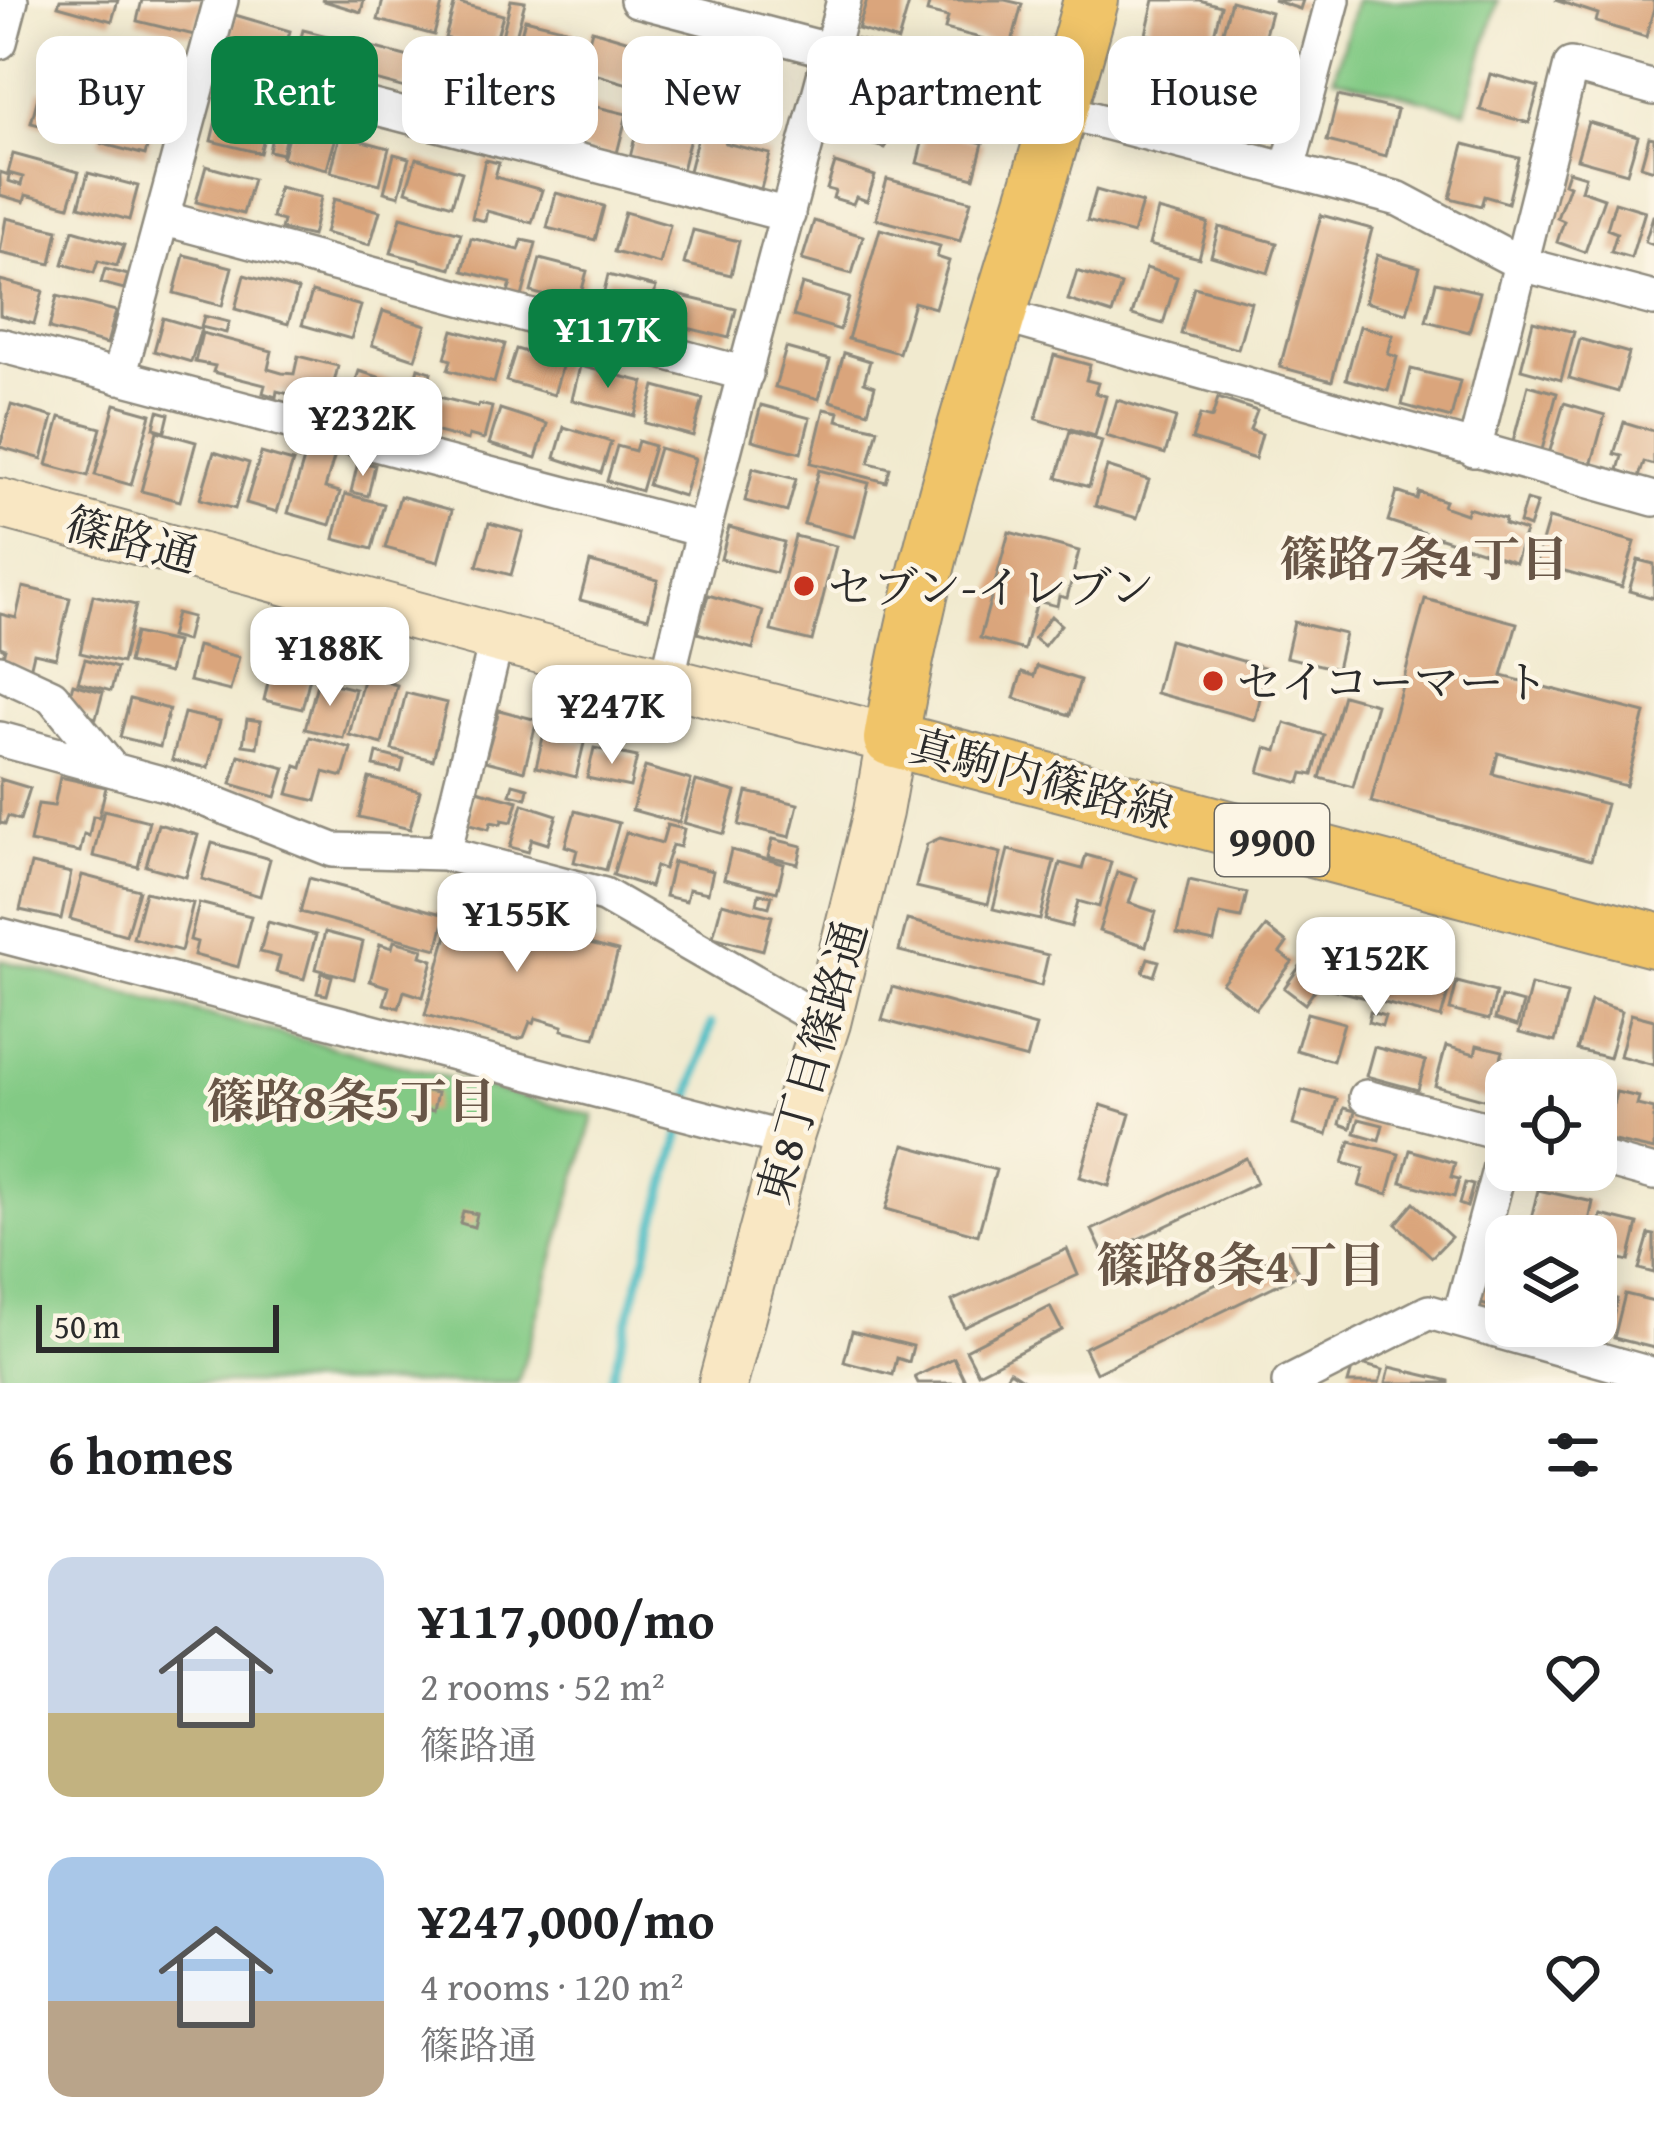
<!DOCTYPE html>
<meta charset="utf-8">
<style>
:root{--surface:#fff;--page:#f2f2f2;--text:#202124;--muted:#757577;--accent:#0b8043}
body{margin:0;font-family:"Gentium Book Plus","Noto Serif JP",serif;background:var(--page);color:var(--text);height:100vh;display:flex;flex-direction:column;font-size:45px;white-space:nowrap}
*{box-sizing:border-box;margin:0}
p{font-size:39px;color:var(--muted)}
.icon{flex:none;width:66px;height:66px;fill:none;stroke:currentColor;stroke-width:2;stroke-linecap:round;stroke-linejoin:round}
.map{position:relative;height:1383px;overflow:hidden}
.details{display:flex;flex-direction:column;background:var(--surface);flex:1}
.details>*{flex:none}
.guide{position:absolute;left:36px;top:36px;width:1584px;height:108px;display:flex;gap:24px}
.buttons{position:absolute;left:1485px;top:1059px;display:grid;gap:24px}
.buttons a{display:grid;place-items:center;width:132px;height:132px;border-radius:24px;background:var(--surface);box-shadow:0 6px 30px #0003;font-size:60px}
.scale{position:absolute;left:36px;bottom:30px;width:243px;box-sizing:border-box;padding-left:12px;border:6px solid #2b2b2b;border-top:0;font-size:33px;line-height:42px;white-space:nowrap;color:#2b2b2b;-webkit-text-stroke:9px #fcf5e5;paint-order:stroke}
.price{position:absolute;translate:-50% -102px;padding:0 27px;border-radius:24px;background:#fff;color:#222;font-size:39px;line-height:78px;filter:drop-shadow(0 3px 6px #0008)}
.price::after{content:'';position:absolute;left:50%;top:72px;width:36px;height:27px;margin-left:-18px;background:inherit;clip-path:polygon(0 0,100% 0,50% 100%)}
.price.active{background:var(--accent);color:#fff}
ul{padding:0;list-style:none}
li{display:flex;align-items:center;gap:36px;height:300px;padding:0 48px}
li span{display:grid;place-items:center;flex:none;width:336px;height:240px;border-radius:24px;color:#555}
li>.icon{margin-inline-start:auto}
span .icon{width:144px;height:144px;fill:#fffc;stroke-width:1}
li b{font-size:51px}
h2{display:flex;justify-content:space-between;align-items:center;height:144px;padding:0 48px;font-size:51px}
.pill{padding:0 42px;border-radius:24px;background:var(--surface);box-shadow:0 6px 30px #0003;font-size:42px;line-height:108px}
.pill.active{background:var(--accent);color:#fff}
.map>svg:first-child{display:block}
.green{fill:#83ca85;stroke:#577a58;stroke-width:3}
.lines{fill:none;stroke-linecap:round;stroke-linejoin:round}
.stream{stroke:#4ebdc4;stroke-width:9}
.building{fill:#daa57b}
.minor-casing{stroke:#8e8a7d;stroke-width:38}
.secondary-casing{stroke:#8e8a7d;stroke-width:52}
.primary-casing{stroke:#8e8a7d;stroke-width:58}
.minor{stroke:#fff;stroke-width:33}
.secondary{stroke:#f9e7c3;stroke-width:48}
.primary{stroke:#f0c469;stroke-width:54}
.poi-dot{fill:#c8321e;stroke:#fcf5e5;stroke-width:4.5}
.labels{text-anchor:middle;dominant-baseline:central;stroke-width:9;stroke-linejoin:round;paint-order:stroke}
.shield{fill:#fcf5e5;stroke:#6a6863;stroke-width:3}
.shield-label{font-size:42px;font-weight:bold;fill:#2b2b2b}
.street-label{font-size:45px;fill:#2b2b2b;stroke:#fcf5e5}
.poi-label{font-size:45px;fill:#2b2b2b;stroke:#fcf5e5;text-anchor:start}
.neighbourhood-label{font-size:48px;font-weight:bold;fill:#685647;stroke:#fcf5e5}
</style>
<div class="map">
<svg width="1654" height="1383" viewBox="0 0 1654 1383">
<rect width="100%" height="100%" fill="#fcf5e5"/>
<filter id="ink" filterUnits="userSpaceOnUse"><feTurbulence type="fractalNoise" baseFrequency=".00833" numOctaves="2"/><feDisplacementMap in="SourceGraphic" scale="24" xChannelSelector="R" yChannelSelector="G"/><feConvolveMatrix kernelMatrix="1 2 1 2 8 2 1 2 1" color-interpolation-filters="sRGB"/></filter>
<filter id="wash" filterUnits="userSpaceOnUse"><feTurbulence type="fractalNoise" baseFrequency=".004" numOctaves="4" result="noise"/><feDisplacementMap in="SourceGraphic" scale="48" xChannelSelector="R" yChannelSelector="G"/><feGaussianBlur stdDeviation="2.7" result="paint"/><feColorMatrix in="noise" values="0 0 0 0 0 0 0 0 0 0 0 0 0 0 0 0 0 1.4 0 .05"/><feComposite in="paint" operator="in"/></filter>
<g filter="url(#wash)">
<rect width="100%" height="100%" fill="#f1eacf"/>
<path class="green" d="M1356,0h142l-32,111 -132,-34z
M0,960l594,156 -76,267h-518z"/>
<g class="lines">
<path class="stream" d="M688,1105l23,-81
M610,1383l74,-262"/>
</g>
<g id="blocks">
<path class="building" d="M60,0h58l-6,21 -54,-15z
M142,0l61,1 -9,34 -57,-14z
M321,0h43l-3,12z
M383,0h42l17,4 -8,31 -56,-15z
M511,0l14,2 -13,49 -13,-3z
M867,0h43l-12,41 -40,-12z
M930,0h75l17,4 -11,42 -66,-17 3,-12 -21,-5z
M1154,0h45l22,6 -11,44 -64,-16z
M1273,0h30l-3,9z
M1555,0h99v8l-8,29 -50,-15 2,-8z
M1231,1l40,11 -31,116 -40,-11z
M455,2l48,13 -10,36 -48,-13z
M235,15l55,16 -10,35 -55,-16z
M525,19l49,12 -9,35 -49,-12z
M303,30l45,11 -9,36 6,1 4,-17 10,3 -7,25 -28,-8 3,-9 -33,-8z
M592,30l51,15 -12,40 -50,-15z
M60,33l46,13 -10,34 -46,-14z
M648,35l13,4 -4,15 52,15 -10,32 -50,-14 5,-19 -14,-4z
M368,46l45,12 -8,30 -45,-12z
M127,47l46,12 -9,35 -46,-12z
M1137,62l59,15 -9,35 -59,-15z
M441,64l50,12 2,-8 13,2 -8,33 -14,-3 -2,10 -50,-13z
M731,72l43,11 -9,35 -43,-10z
M1490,74l49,13 -10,36 -49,-13z
M420,76l12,3 -7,27 -12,-3z
M509,80l45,11 -3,10 16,3 -9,34 -59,-14z
M40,90l49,14 -9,31 -49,-12z
M838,94l25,7 -6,25 -26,-7z
M1338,96l59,14 -11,46 -59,-15z
M572,101l55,13 -11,43 -55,-13z
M220,104l50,11 -10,38 -49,-12z
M865,108l29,7 -9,33 -46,-12 3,-11 18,4z
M704,112l27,7 -6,24 45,11 -9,35 -72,-18z
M107,114l46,12 -8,29 -46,-12z
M640,117l52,13 -10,40 -52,-13z
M292,122l45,11 -10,36 -45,-11z
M1588,122l50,14 -11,37 -50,-14z
M926,128l57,15 -9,35 -57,-15z
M273,131l13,3 -4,20 -13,-3z
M340,135l49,13 -9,36 -49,-12z
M1649,137l5,1v32l-13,-4z
M1464,144l55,14 -11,45 -24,-7 -3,10 -31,-8z
M13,154l66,18 -10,34 -43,-11 -2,7 -24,-7v-23l9,3 -1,6 13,4 2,-8 -15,-4z
M394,154l15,4 -10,38 -15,-4z
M416,158l46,14 -10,33 -46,-14z
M485,160l14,3 -4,14 47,13 -10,33 -45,-12 -2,10 -13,-3z
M835,163l40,13 -8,25 -11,-4 -3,7 -20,-6 2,-7 -8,-2z
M206,166l47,13 -10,35 -47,-12z
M1568,171l17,5 -4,14 23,8 -19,54 -28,-10 7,-21 -7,-3 12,-33 -5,-2z
M88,173l50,13 -9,34 -50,-14z
M887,179l84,22 -11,40 -84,-22z
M279,187l42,10 -9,39 -31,-7 2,-8 -11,-3z
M1096,190l46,13 -9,31 -46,-13z
M556,193l48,13 -9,34 -48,-12z
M334,199l46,12 -10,34 -45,-12z
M1615,202l30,9 -14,47 -20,-6 6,-19 -10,-4z
M1158,210l50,13 -9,35 -50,-13z
M625,212l45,13 -10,39 -46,-12z
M1321,215l51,14 -40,152 -52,-14z
M1653,216h1v29l-9,-3z
M401,217l60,16 -10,36 -60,-16z
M6,218l52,12 -7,34 -51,-11z
M814,221l49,15 -11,38 -50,-14z
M1219,227l58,16 -9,30 -57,-17z
M880,229l60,17 -3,11 12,4 -14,47 -21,-6 -15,51 -51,-14z
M73,230l51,15 -7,21 -19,-5 -4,12 -31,-9z
M693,230l46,11 -8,34 -47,-11z
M471,238l48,12 3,-10 14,3 -14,54 -14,-4 3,-10 -48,-12z
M184,255l48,12 -10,39 -48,-13z
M1377,255l43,12 -13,46 -42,-11z
M540,259l47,12 -9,34 -47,-13z
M1146,268l31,9 -14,47 -31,-9z
M105,269l23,6 -4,14 -23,-6z
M1077,271l44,14 -9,29 -44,-14z
M244,275l54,15 -10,34 -53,-15z
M608,275l48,12 -8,32 -48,-11z
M0,280l43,11 -9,33 -34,-9z
M1436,282l44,10 -11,40 -43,-11z
M802,284l47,14 -9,32 -47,-14z
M1194,287l57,15 -13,47 -57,-15z
M312,292l49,14 -10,33 -49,-14z
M677,295l59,14 -7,29 -59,-14z
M57,296l59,15 -9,33 -58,-15z
M383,311l43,14 -11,34 -43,-14z
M204,316l25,6 -3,11 -25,-6z
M163,318l38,11 -10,33 -37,-11z
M1533,321l41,11 -13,48 -40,-11z
M1360,326l33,9 -5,19 9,3 -9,34 -42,-12z
M453,330l52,14 -11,39 -46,-13 3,-10 -6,-2z
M202,333l70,18 -4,18 14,4 12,1 4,-18 40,10 -9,38 -52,-13 -1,6 -13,-4 2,-8 -52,-13 2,-6 -20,-4z
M1580,339l49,14 -11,39 -49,-14z
M786,348l44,12 -11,39 -44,-12z
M516,349l47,14 -9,32 -48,-14z
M844,353l26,8 -6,21 11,4 -7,26 -38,-11z
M1054,355l36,10 -4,15 12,3 -3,10 11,3 -11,40 -59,-17z
M580,366l64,16 -9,34 -63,-16z
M418,368l13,4 -3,11 -13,-4z
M1411,369l49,12 -9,37 -49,-13z
M359,371l52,16 -11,37 -53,-16z
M1528,385l29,8 -15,57 -29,-8z
M655,386l48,13 -10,37 -48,-13z
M431,395l47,12 1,-3 13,3 -8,32 -15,-4 -1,5 -46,-12z
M1218,398l39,13 -7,19 12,4 -7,25 -63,-20 8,-24 12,3z
M1117,400l59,18 -11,36 -59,-18z
M1564,403l41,12 -14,51 -42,-12z
M115,404l36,10 -20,71 -36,-10z
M11,405l42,12 -11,42 -42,-12z
M761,405l49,13 -9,35 -49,-13z
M500,409l47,15 -11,34 -47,-14z
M824,409l15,3 -2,8 41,9 -9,34 21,5 -4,14 -75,-19z
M158,411l11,3 -4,17 -11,-3z
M60,417l41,11 -13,48 -41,-11z
M1624,422l30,9v34l-10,-3 -5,15 -21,-7 4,-14 -8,-2z
M564,427l47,15 -10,31 -46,-15z
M157,431l39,11 -16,59 -39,-10z
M1070,431l32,10 -13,46 -32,-9z
M638,441l16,5 -13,45 -34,-10 10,-35 18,5z
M308,446l27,8 -10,34 15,4 -10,33 -42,-12z
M659,448l36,10 -11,38 -36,-11z
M214,452l35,11 -14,46 -35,-10z
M261,453l32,9 -16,50 -31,-9z
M358,462l17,3 -7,31 -17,-4z
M1107,467l42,13 -12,38 -42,-12z
M753,468l43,11 -9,33 -42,-11z
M819,470l50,13 -14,54 -51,-13z
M1397,492l20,7 2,-7 26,9 -2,5 23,8 2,-6 37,11 -1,5 21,7 -10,31 -127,-41z
M345,494l39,10 -12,45 -38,-10z
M400,496l52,14 -14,52 -53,-14z
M1526,500l11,3 -8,24 -10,-4z
M1549,518l86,24 -13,45 -86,-24z
M489,523l34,9 -12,43 -34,-9z
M729,527l55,15 -8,31 -55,-14z
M1009,532l70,19 -12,47 -8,-2 -2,10 -20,-5 -13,49 -44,-12z
M795,536l41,10 -24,95 -41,-10z
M1638,560l16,4v34l-25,-7z
M590,562l68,18 -10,38 -68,-18z
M23,587l47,11 -14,60 -22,-5 -4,17 -29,-7 4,-14 -5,-2v-33l16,4z
M93,595l43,10 -14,58 -42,-10z
M708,595l55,16 -10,38 -56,-16z
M1425,599l92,24 -15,53 143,37 -19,73 -128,-33 -5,21 113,30 -15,56 -220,-58z
M176,613l16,4 -6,24 -16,-4z
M1051,616l10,9 -17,21 -10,-8z
M1294,622l51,12 -8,35 -51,-12z
M135,633l41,9 -7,31 -41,-10z
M1169,640l98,28 -12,52 -99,-27z
M197,646l42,11 -9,34 -41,-10z
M276,649l22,5 -4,16 17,3 -9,36 -38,-9z
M85,659l32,9 -6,23 -33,-9z
M1037,666l43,14 -10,35 -56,-17 8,-26 12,4z
M364,676l33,9 -15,59 -33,-9z
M318,680l37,9 -12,49 -38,-9z
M73,684l30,8 -7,26 -30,-9z
M406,693l41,10 -14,57 -41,-10z
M1343,695l33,9 -23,83 -33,-9z
M130,699l39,10 -9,38 -40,-10z
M499,710l38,10 -13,51 -39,-10z
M184,713l36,8 -12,47 -36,-8z
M247,719l14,2 -4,26 -14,-2z
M1285,723l39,12 -11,40 -10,-2 -3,10 -41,-11 7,-24 11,3z
M544,733l40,10 -8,34 -40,-10z
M310,737l41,11 -8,29 -19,-5 -8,29 -28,-7 8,-28 6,2z
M594,748l43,9 -7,30 -43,-9z
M377,753l27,7 -3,12 -27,-6z
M239,755l46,13 -9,29 -45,-13z
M645,767l46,13 -12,43 -47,-13z
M60,777l46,10 -7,30 -6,-1 -4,20 -5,-2 -4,18 -50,-10 8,-38 16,2z
M369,778l51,13 -10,38 -51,-12z
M0,779l30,9 -10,32 -12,-4 -3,8 -5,-1z
M696,781l40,11 -12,42 -40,-11z
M513,784l15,4 -2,10 -16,-4z
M477,790l41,11 -6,21 -10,-2 -1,4 -10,-2 -2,7 -22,-6z
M747,792l51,12 -8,33 -51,-12z
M523,804l34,11 -9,29 -16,-5 -4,13 -18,-5z
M104,810l45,11 -11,46 -45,-11z
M575,811l44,12 -13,47 -32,-8 3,-12 -12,-4z
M158,824l40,11 -12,42 -40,-11z
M667,825l17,4 -4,18 -8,-2 -8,24 -8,-3 -6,21 -37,-12 13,-43 36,11z
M940,838l61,15 -13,51 -72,-17 11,-43z
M773,839l29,7 -4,18 -30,-7z
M212,843l58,16 -10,37 -58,-17z
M731,850l53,14 -7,28 -53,-13z
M1008,850l46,11 -14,59 -47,-11z
M1086,855l25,7 -12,45 -21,-6 -7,26 -26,-7 15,-57 22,6z
M673,862l40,9 -5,22 -19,-4 -3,12 -21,-5z
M31,864l40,9 -10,46 -41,-9z
M1117,872l20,6 -8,25 27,9 -10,34 -47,-15z
M82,875l57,15 -13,45 -56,-16z
M309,878l137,37 -9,34 -137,-37z
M1189,880l58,13 -6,25 -21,-4 -6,28 -37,-8z
M459,891l46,11 -4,20 117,29 -23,87 -33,-8 1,-4 -27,-8 -2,6 -4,-2 -6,15 -7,2 -92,-24z
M145,892l48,11 -12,48 -48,-13z
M759,894l13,2 -3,11 -12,-3z
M199,903l52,13 -13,51 -44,-12 3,-13 -7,-2z
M722,903l50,13 -9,34 -50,-13z
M907,920l141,35 -7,31 -142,-35z
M268,922l48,13 -12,44 -28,-7 4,-15 -20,-5z
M1266,927l21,16 -7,10 12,9 -36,47 -34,-26z
M325,932l38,10 -9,37 -38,-10z
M394,941l29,8 -2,7 12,4 -10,37 -19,-6 -5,17 -15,-4 5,-17 -19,-6 10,-37 12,4z
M1334,951l117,31 -10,36 -117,-31z
M1148,958l11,3 -5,15 -11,-4z
M1300,966l21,15 -16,23 -21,-16z
M322,973l10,3 -5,19 -10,-2z
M1457,982l39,10 -7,28 -39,-10z
M1531,985l36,9 -12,48 -36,-9z
M892,987l144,39 -9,33 -145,-39z
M1501,997l22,6 -6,23 -22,-7z
M1591,1001l31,10 -13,47 -32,-8z
M1370,1012l15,4 -3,10 -14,-4z
M1307,1013l37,10 -11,38 -37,-11z
M1631,1014l23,6v45l-34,-9z
M1477,1045l26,6 -13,50 -55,-15 11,-40 29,8z
M1374,1047l52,14 -8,29 -52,-14z
M1596,1079l14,3 -10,38 -4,-1z
M421,1090l16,3 -4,18 -16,-3z
M1302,1090l35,9 -10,36 -34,-10z
M1616,1092l23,5 -2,8 17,4v41l-49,-11z
M1101,1105l29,9 -21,72 -29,-9z
M1344,1108l11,3 -4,17 -11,-4z
M1359,1119l24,6 -4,15 -24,-7z
M1350,1141l49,13 -11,40 -29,-8 5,-17 -21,-6z
M904,1145l92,25 -18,65 -92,-26z
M1410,1150l45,13 -4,14 8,2 -5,18 -53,-15z
M1246,1158l11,25 -153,72 -12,-25z
M1465,1183l8,2 -6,22 -8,-3z
M1538,1190l55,12 -7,34h-35l-23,-5z
M1414,1203l37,34 -19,20 -36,-33z
M463,1211l14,3 -3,13 -14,-4z
M1601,1215l37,9 -9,37 -33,-8v-19z
M1649,1234l5,1v38l-15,-4z
M1067,1249l11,26 -114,52 -12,-26z
M1287,1250l12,24 -203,99 -12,-25z
M1490,1259l16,4v48l-28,-8z
M1596,1294l21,5 -9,39 -40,-10 28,-2z
M1625,1294l29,7v47l-40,-10z
M1050,1307l12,23 -84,43 -12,-23z
M852,1331l61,15 -4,16 -12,-4 -4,17 -49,-13z
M954,1358l12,25h-48l-3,-6z
M1354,1362l29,8 -4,13h-31z
M1390,1367l59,14v2h-63z
M1010,1371l18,12h-26z"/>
</g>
</g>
<g filter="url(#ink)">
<use href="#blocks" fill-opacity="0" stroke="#8e8a7d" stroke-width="3"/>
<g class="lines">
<defs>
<path id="minor" d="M637,0l762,199 123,65 132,35
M0,42l11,-42
M204,63l584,152
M1288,169l45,-169
M162,218l584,156
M1000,315l654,184
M0,345l702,185
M119,377l102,-377
M1474,450l97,-385 83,23
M0,672l52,24 60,73
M667,680c54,-228 118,-453 177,-680
M0,739l168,46 165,65 111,3 160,42 222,128
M444,853l53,-215
M0,935l788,205
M1366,1097l140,37
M1596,1157l58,16
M1459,1320l47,-176
M1289,1383l140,-71 225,63"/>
<path id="secondary" d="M0,503l497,135 394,101 -13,73 -52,211 -38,117 -65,243"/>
<path id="primary" d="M1091,0c-65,247 -158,487 -200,739l763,201"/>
</defs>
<use href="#minor" class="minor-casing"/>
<use href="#secondary" class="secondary-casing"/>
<use href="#primary" class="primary-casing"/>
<use href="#minor" class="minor"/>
<use href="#secondary" class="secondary"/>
<use href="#primary" class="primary"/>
</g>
</g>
<g class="poi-dot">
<circle cx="804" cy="586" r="12"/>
<circle cx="1213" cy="681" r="12"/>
</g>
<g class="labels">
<rect class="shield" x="1215" y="804" width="114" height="72" rx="9"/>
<g class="shield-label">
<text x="1272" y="840">9900</text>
</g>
<g class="street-label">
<text transform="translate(132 539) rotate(15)">篠路通</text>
<text transform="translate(1042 778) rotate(15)">真駒内篠路線</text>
<text transform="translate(811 1062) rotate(-74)">東8丁目篠路通</text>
</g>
<g class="poi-label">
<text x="828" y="586">セブン-イレブン</text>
<text x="1237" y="681">セイコーマート</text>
</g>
<g class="neighbourhood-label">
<text x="1424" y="558">篠路7条4丁目</text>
<text x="351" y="1100">篠路8条5丁目</text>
<text x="1241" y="1264">篠路8条4丁目</text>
</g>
</g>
</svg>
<div class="buttons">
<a><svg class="icon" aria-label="locate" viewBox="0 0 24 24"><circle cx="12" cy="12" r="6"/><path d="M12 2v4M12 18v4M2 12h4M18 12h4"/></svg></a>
<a><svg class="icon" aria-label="layers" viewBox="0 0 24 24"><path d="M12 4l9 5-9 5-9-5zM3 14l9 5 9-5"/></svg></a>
</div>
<div class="scale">50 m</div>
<b class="price active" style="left:608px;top:391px">¥117K</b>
<b class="price" style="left:363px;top:479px">¥232K</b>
<b class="price" style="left:330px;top:709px">¥188K</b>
<b class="price" style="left:612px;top:767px">¥247K</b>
<b class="price" style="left:517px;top:975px">¥155K</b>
<b class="price" style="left:1376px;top:1019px">¥152K</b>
<div class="guide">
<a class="pill">Buy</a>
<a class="pill active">Rent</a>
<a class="pill">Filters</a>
<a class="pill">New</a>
<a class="pill">Apartment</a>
<a class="pill">House</a>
</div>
</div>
<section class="details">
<h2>6 homes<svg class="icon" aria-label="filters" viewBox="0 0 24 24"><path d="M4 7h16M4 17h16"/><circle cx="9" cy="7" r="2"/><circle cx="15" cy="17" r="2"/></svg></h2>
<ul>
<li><span style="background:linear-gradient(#c9d6e8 65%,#c2b280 0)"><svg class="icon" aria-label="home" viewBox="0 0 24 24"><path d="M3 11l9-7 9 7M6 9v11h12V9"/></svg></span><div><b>¥117,000/mo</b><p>2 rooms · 52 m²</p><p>篠路通</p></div><svg class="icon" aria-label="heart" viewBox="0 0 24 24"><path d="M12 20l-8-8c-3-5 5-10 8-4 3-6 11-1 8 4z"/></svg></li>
<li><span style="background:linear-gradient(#a9c7e8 60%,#b9a48a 0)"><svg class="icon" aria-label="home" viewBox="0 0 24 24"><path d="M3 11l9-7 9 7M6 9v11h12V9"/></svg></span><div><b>¥247,000/mo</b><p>4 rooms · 120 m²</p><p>篠路通</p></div><svg class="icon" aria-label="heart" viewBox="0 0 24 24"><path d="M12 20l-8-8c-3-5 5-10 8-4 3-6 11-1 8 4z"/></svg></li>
</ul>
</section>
